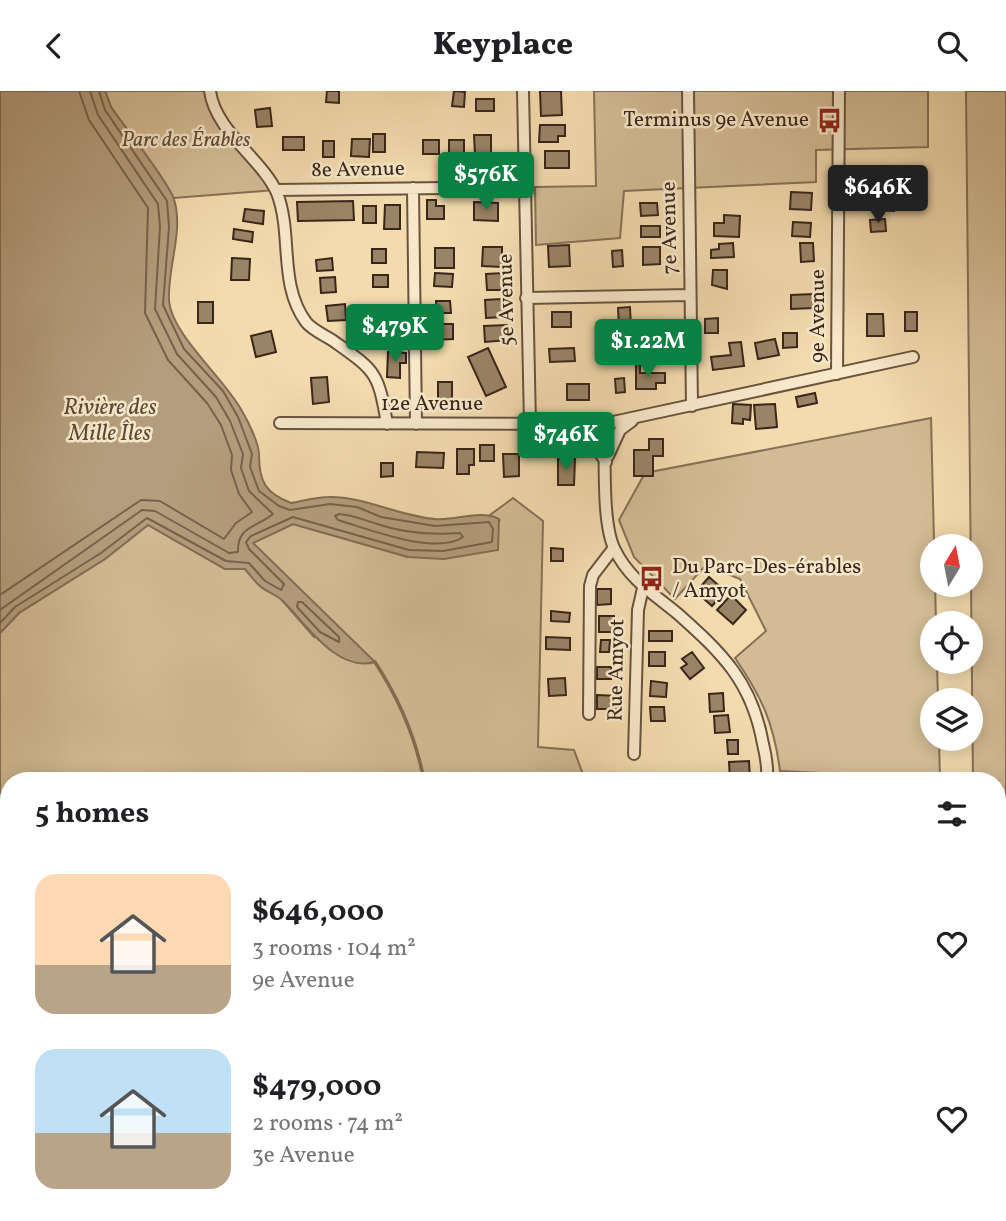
<!DOCTYPE html>
<meta charset="utf-8">
<style>
:root{--surface:#fff;--page:#f6f6f6;--text:#202124;--muted:#757577;--accent:#0b8043}
body{margin:0;font-family:Vollkorn,serif;background:var(--page);color:var(--text);height:100vh;display:flex;flex-direction:column;font-size:26px;white-space:nowrap}
*{box-sizing:border-box;margin:0}
p{font-size:23px;color:var(--muted)}
.icon{flex:none;width:38px;height:38px;fill:none;stroke:currentColor;stroke-width:2;stroke-linecap:round;stroke-linejoin:round}
.map{position:relative;flex:1;overflow:hidden}
.details{position:absolute;left:0px;top:681px;width:1006px;height:450px;display:flex;flex-direction:column;background:var(--surface);border-radius:28px 28px 0 0;box-shadow:0 4px 18px #0003}
.details>*{flex:none}
.needle{width:46px;rotate:10deg}
.buttons{position:absolute;left:920px;top:443px;display:grid;gap:14px}
.buttons a{display:grid;place-items:center;width:63px;height:63px;border-radius:50%;background:var(--surface);box-shadow:0 4px 18px #0003;font-size:35px}
.price{position:absolute;translate:-50% -60px;padding:0 16px;border-radius:7px;background:var(--accent);color:#fff;font-size:23px;line-height:46px;filter:drop-shadow(0 2px 4px #0008)}
.price::after{content:'';position:absolute;left:50%;top:42px;width:21px;height:16px;margin-left:-10px;background:inherit;clip-path:polygon(0 0,100% 0,50% 100%)}
.price.selected{background:#222;color:#fff}
ul{padding:0;list-style:none}
li{display:flex;align-items:center;gap:21px;height:175px;padding:0 35px}
li span{display:grid;place-items:center;flex:none;width:196px;height:140px;border-radius:21px;color:#555}
li>.icon{margin-inline-start:auto}
span .icon{width:84px;height:84px;fill:#fffc;stroke-width:1}
li b{font-size:30px}
h2{display:flex;justify-content:space-between;align-items:center;height:84px;padding:0 35px;font-size:30px}
header{display:flex;justify-content:space-between;align-items:center;height:91px;padding:0 35px;background:var(--surface);font-size:32px;font-weight:800}
.map>svg:first-child{display:block}
.green{fill:#d3bc95;stroke:#867158;stroke-width:2}
.water{fill:#b49d7c;stroke:#836d55;stroke-width:2}
.lines{fill:none;stroke-linecap:round;stroke-linejoin:round}
.shore{stroke:#76624b;stroke-width:2}
.stream{stroke:#836d55;stroke-width:3.5}
.building{fill:#9a8467;stroke:#39261a;stroke-width:2}
.street-casing{stroke:#68533f;stroke-width:14}
.street{stroke:#f7e8ca;stroke-width:10}
.labels{text-anchor:middle;dominant-baseline:central;stroke-width:5;stroke-linejoin:round;paint-order:stroke}
.poi-label{font-size:21px;fill:#39261a;stroke:#f7e8ca;text-anchor:end}
.park-label{font-size:21px;font-style:italic;fill:#604c39;stroke:#f7e8ca}
.street-label{font-size:21px;fill:#39261a;stroke:#f7e8ca}
.water-label{font-size:23px;font-style:italic;fill:#5e4a37;stroke:#f7e8ca}
</style>
<header><svg class="icon" aria-label="back" viewBox="0 0 24 24"><path d="M15 5l-7 7 7 7"/></svg>Keyplace<svg class="icon" aria-label="search" viewBox="0 0 24 24"><circle cx="10" cy="10" r="6"/><path d="M15 15l6 6"/></svg></header>
<div class="map">
<svg width="1006" height="1130" viewBox="0 0 1006 1130">
<rect width="100%" height="100%" fill="#f3dbae"/>
<filter id="stains"><feTurbulence type="fractalNoise" baseFrequency=".00286" numOctaves="4"/><feColorMatrix values="0 0 0 0 .2 0 0 0 0 .09 0 0 0 0 .02 0 0 0 .5 -.17"/></filter>
<radialGradient id="worn" r=".72"><stop offset=".6" stop-color="#630" stop-opacity="0"/><stop offset="1" stop-color="#630" stop-opacity=".3"/></radialGradient>
<path class="green" d="M105,0h105l1,7 65,92 -102,8 -63,-91z
M594,0h334v56l-112,3v32l-192,9 -4,47 -84,7 -1,-58 61,-1z
M966,0h40v1130h-14l-3,-8h9v-432l-25,-1z
M931,327l5,205h-3v38l4,1 1,38h-5v39h6l1,41h-100v-6l-60,-3c-6,-47 -18,-74 -45,-113l31,-27 -26,-52 -34,-14 -31,34 -41,-42 -15,-37 26,-47z
M513,407l30,23 -5,226 36,3 11,30 -576,1v432h672v8h-681v-588l19,-20 86,-54 43,-34 77,44h20l16,18 19,11 35,40 -35,-67 -28,-28 41,-19 115,33 91,-37 -9,-5z"/>
<path class="water" d="M0,0h105l6,16c13,19 57,74 63,92 10,33 -7,69 -5,102 3,34 56,78 73,110 6,10 17,32 17,44 0,26 6,38 32,48 12,-2 25,-6 38,-6 32,-1 71,19 106,22 21,2 45,-10 64,0l-1,31 -54,9 -36,-2 -115,-33 -40,19 122,119c-38,11 -70,-39 -92,-61 -7,-7 -17,-9 -23,-15 -6,-5 -10,-11 -15,-17h-20l-77,-44 -43,34 -86,54 -19,20z"/>
<g class="lines">
<path class="shore" d="M339,423c14,1 25,6 38,10 26,9 56,11 83,9l3,4c-27,19 -95,-8 -125,-17l-3,-4z
M0,504l141,-95 19,1 64,38 12,-16 16,-11 -13,-18 -8,-24 1,-15 -11,-30 -14,-22 -39,-43 -23,-47 3,-105 -59,-88 -10,-29
M298,511h4l37,35v5l-19,-10 -23,-25z
M0,519l142,-100 13,1 74,42 9,-1c-1,-26 18,-24 35,-38l-24,-23 -8,-23 2,-14 -13,-33 -14,-24 -39,-43 -22,-45 5,-82 -2,-23 -60,-89 -8,-24
M0,532l15,-16 86,-54 46,-35 79,43 23,2 16,18 16,9 3,-6 -35,-35 -3,-7 5,-6 42,-19 116,33 34,1 49,-9 1,-13 -4,-7 -54,4 -54,-9 -24,-10 -27,-3 -40,6 -11,-4 -20,-15 -9,-24 2,-13 -14,-37 -15,-26 -39,-42 -21,-44 6,-78 -2,-26 -62,-91 -6,-19"/>
<path class="stream" d="M375,571c24,37 41,75 49,119
M981,1130v-8"/>
</g>
<path class="building" d="M327,0h12v12l-13,-1z
M454,0l11,1 -1,15 -12,-1z
M540,0h21l1,24 -21,1z
M476,8h18v12h-18z
M270,17l2,18 -15,1 -2,-17z
M540,34h25v11h-7v6h-19z
M373,43h12v18h-12z
M474,44h17v20h-16z
M283,46h21v13h-21z
M352,48h18l-1,18 -18,-1z
M423,49h16v14h-16z
M449,49h15v18h-15z
M323,50h11v16h-11z
M545,60h24v17h-24z
M865,99l30,1 -1,20 -23,-1v-9h-7z
M791,101l21,1 -1,17 -21,-1z
M427,109h9v6h8v13h-17z
M353,110l1,19 -56,1 -1,-19z
M474,111l24,1v18l-24,-1z
M640,112h17l1,12 -17,1z
M385,114h15v24h-16z
M363,115h13v17h-13z
M245,118l19,2 -1,13 -20,-3z
M724,124l16,1 -1,21 -25,-1v-13h10z
M885,128l1,12 -15,1 -1,-12z
M793,131l18,1 -1,14 -18,-1z
M641,135h19v11h-19z
M234,138l19,3 -1,10 -19,-3z
M733,152l1,14 -23,1v-8l8,-1v-5z
M800,152h13l1,18 -13,1z
M569,154l1,21 -21,1 -1,-21z
M483,156h19v20l-20,-1z
M643,156h17v17l-17,1z
M435,157h19v20h-19z
M372,158h14v14h-14z
M622,159l1,16 -10,1 -1,-16z
M232,167l18,1 -1,21h-18z
M332,167l1,12 -16,1 -1,-11z
M713,179h14v19l-15,-4z
M435,182l18,1 -1,13 -18,-1z
M503,182v17h-16l-1,-16z
M373,184h15v12h-15z
M335,186l1,15 -15,1 -1,-15z
M813,203l1,14 -23,1v-14z
M501,208l2,18 -17,1 -1,-18z
M436,210h14l1,12h-14z
M198,211h15v21h-15z
M345,213l1,16 -18,1 -2,-15z
M630,216l1,21 -12,1 -1,-21z
M552,221h19v15h-19z
M905,221h12v19h-12z
M867,223h16l1,22h-17z
M718,227v15h-13v-14z
M648,230l19,1v17h-19z
M432,233h21v15l-21,1z
M507,234l1,15 -23,2 -1,-16z
M271,240l5,21 -20,5 -5,-21z
M783,242h14v14l-14,1z
M775,248l4,16 -21,4 -3,-16z
M741,251l3,24 -31,4 -2,-13 20,-2 -2,-12z
M488,257l18,39 -20,9 -18,-39z
M574,257l1,13 -25,1 -1,-13z
M652,257h15v10l-15,1z
M388,261l18,1v10h-6v15l-13,-1z
M640,272v10h25v10h-9v6h-20v-25z
M327,286l2,25 -16,2 -2,-26z
M624,287l1,14 -9,1 -1,-14z
M438,291h14v19h-14z
M567,293h22v16h-22z
M815,302l2,10 -19,4 -2,-10z
M733,313l18,1 -1,15 -7,-1v5l-11,-1z
M775,313l2,23 -21,2 -2,-24z
M649,348h14v17h-10v20h-19v-26h15z
M480,354h14v16h-14z
M457,358h17v16h-5v9h-12z
M417,361l27,1 -1,15 -27,-1z
M503,363h16v22l-15,1z
M558,368h17l-1,26h-16z
M381,372h12v13l-12,1z
M551,457l12,1v12h-12z
M709,486l16,14 -13,15 -16,-14z
M597,498h14v15l-14,1z
M731,504l15,15 -13,14 -16,-14z
M551,520l19,2 -1,9 -18,-1z
M599,525h15v16h-15z
M649,540h23v10h-23z
M546,546l24,1v12l-24,-1z
M601,549h9l-1,12h-9z
M649,561h16v14h-16z
M692,561l12,16 -14,11 -9,-11 6,-4 -5,-5z
M597,576h14v12h-14z
M565,587l1,17 -17,1 -1,-17z
M651,590l16,2 -1,14 -16,-1z
M723,602l1,18 -14,1 -1,-18z
M597,604l21,1v13h-21z
M650,616h14l1,14h-14z
M728,624l2,17 -15,1 -1,-17z
M727,649h11v14h-10z
M749,670l1,18 -20,1 -1,-18z
M767,1122h18v8h-18z
M830,1122h19v7l-19,1z"/>
<g class="lines">
<defs>
<path id="street" d="M210,0c5,40 53,69 67,102 16,41 1,91 29,129 5,7 18,13 26,18 43,31 46,30 55,84
M523,0l7,333
M688,0l4,315
M413,97l3,236
M276,99l248,-3
M526,207l164,-3
M837,283l2,-283
M280,332l324,1 309,-67
M604,333c2,32 -3,99 11,126 14,29 39,44 63,64 45,40 74,68 85,130 3,12 5,24 4,37
M569,334l21,14 16,23
M608,365l12,-26 12,-9
M589,623l1,-128 3,-11 20,-26
M634,663l4,-144 5,-22
M744,1122v8
M868,1130v-8"/>
</defs>
<use href="#street" class="street-casing"/>
<use href="#street" class="street"/>
</g>
<defs>
<symbol id="bus-bare" viewBox="-9 -9 18 18"><path d="M-5-6H5V4H4V6H2V4H-2V6H-4V4H-5ZM-3.5-4V0h7V-4ZM-3.5 1.2v1.5H-2V1.2ZM2 1.2v1.5H3.5V1.2Z" fill="#8f2418" stroke="#f7e8ca" stroke-width="2.5" paint-order="stroke"/></symbol>
</defs>
<g fill-rule="evenodd">
<use href="#bus-bare" x="812" y="12" width="35" height="35"/>
<use href="#bus-bare" x="634" y="470" width="35" height="35"/>
</g>
<g class="labels">
<g class="poi-label">
<text x="809" y="29">Terminus 9e Avenue</text>
<text x="672" y="476" text-anchor="start">Du Parc-Des-érables<tspan x="672" dy="24">/ Amyot</tspan></text>
</g>
<g class="park-label">
<text x="186" y="49">Parc des Érables</text>
</g>
<g class="street-label">
<text transform="translate(358 79) rotate(-1)">8e Avenue</text>
<text transform="translate(670 137) rotate(-91)">7e Avenue</text>
<text transform="translate(507 209) rotate(-91)">5e Avenue</text>
<text transform="translate(818 225) rotate(-90)">9e Avenue</text>
<text x="432" y="313">12e Avenue</text>
<text transform="translate(617 579) rotate(-89)">Rue Amyot</text>
</g>
<g class="water-label">
<text x="110" y="317">Rivière des<tspan x="110" dy="26">Mille Îles</tspan></text>
</g>
</g>
<rect width="100%" height="100%" filter="url(#stains)"/>
<rect width="100%" height="100%" fill="url(#worn)"/>
</svg>
<div class="buttons">
<a><svg class="needle" viewBox="-14 -14 28 28"><path d="M0-13l5 13h-10z" fill="#e53935"/><path d="M0 13l5-13h-10z" fill="#757577"/></svg></a>
<a><svg class="icon" aria-label="locate" viewBox="0 0 24 24"><circle cx="12" cy="12" r="6"/><path d="M12 2v4M12 18v4M2 12h4M18 12h4"/></svg></a>
<a><svg class="icon" aria-label="layers" viewBox="0 0 24 24"><path d="M12 4l9 5-9 5-9-5zM3 14l9 5 9-5"/></svg></a>
</div>
<b class="price" style="left:486px;top:121px">$576K</b>
<b class="price selected" style="left:878px;top:134px">$646K</b>
<b class="price" style="left:395px;top:273px">$479K</b>
<b class="price" style="left:648px;top:288px">$1.22M</b>
<b class="price" style="left:566px;top:381px">$746K</b>
<section class="details">
<h2>5 homes<svg class="icon" aria-label="filters" viewBox="0 0 24 24"><path d="M4 7h16M4 17h16"/><circle cx="9" cy="7" r="2"/><circle cx="15" cy="17" r="2"/></svg></h2>
<ul>
<li><span style="background:linear-gradient(#ffd9b3 65%,#b9a48a 0)"><svg class="icon" aria-label="home" viewBox="0 0 24 24"><path d="M3 11l9-7 9 7M6 9v11h12V9"/></svg></span><div><b>$646,000</b><p>3 rooms · 104 m²</p><p>9e Avenue</p></div><svg class="icon" aria-label="heart" viewBox="0 0 24 24"><path d="M12 20l-8-8c-3-5 5-10 8-4 3-6 11-1 8 4z"/></svg></li>
<li><span style="background:linear-gradient(#bfe0f5 60%,#b9a48a 0)"><svg class="icon" aria-label="home" viewBox="0 0 24 24"><path d="M3 11l9-7 9 7M6 9v11h12V9"/></svg></span><div><b>$479,000</b><p>2 rooms · 74 m²</p><p>3e Avenue</p></div><svg class="icon" aria-label="heart" viewBox="0 0 24 24"><path d="M12 20l-8-8c-3-5 5-10 8-4 3-6 11-1 8 4z"/></svg></li>
</ul>
</section>
</div>
